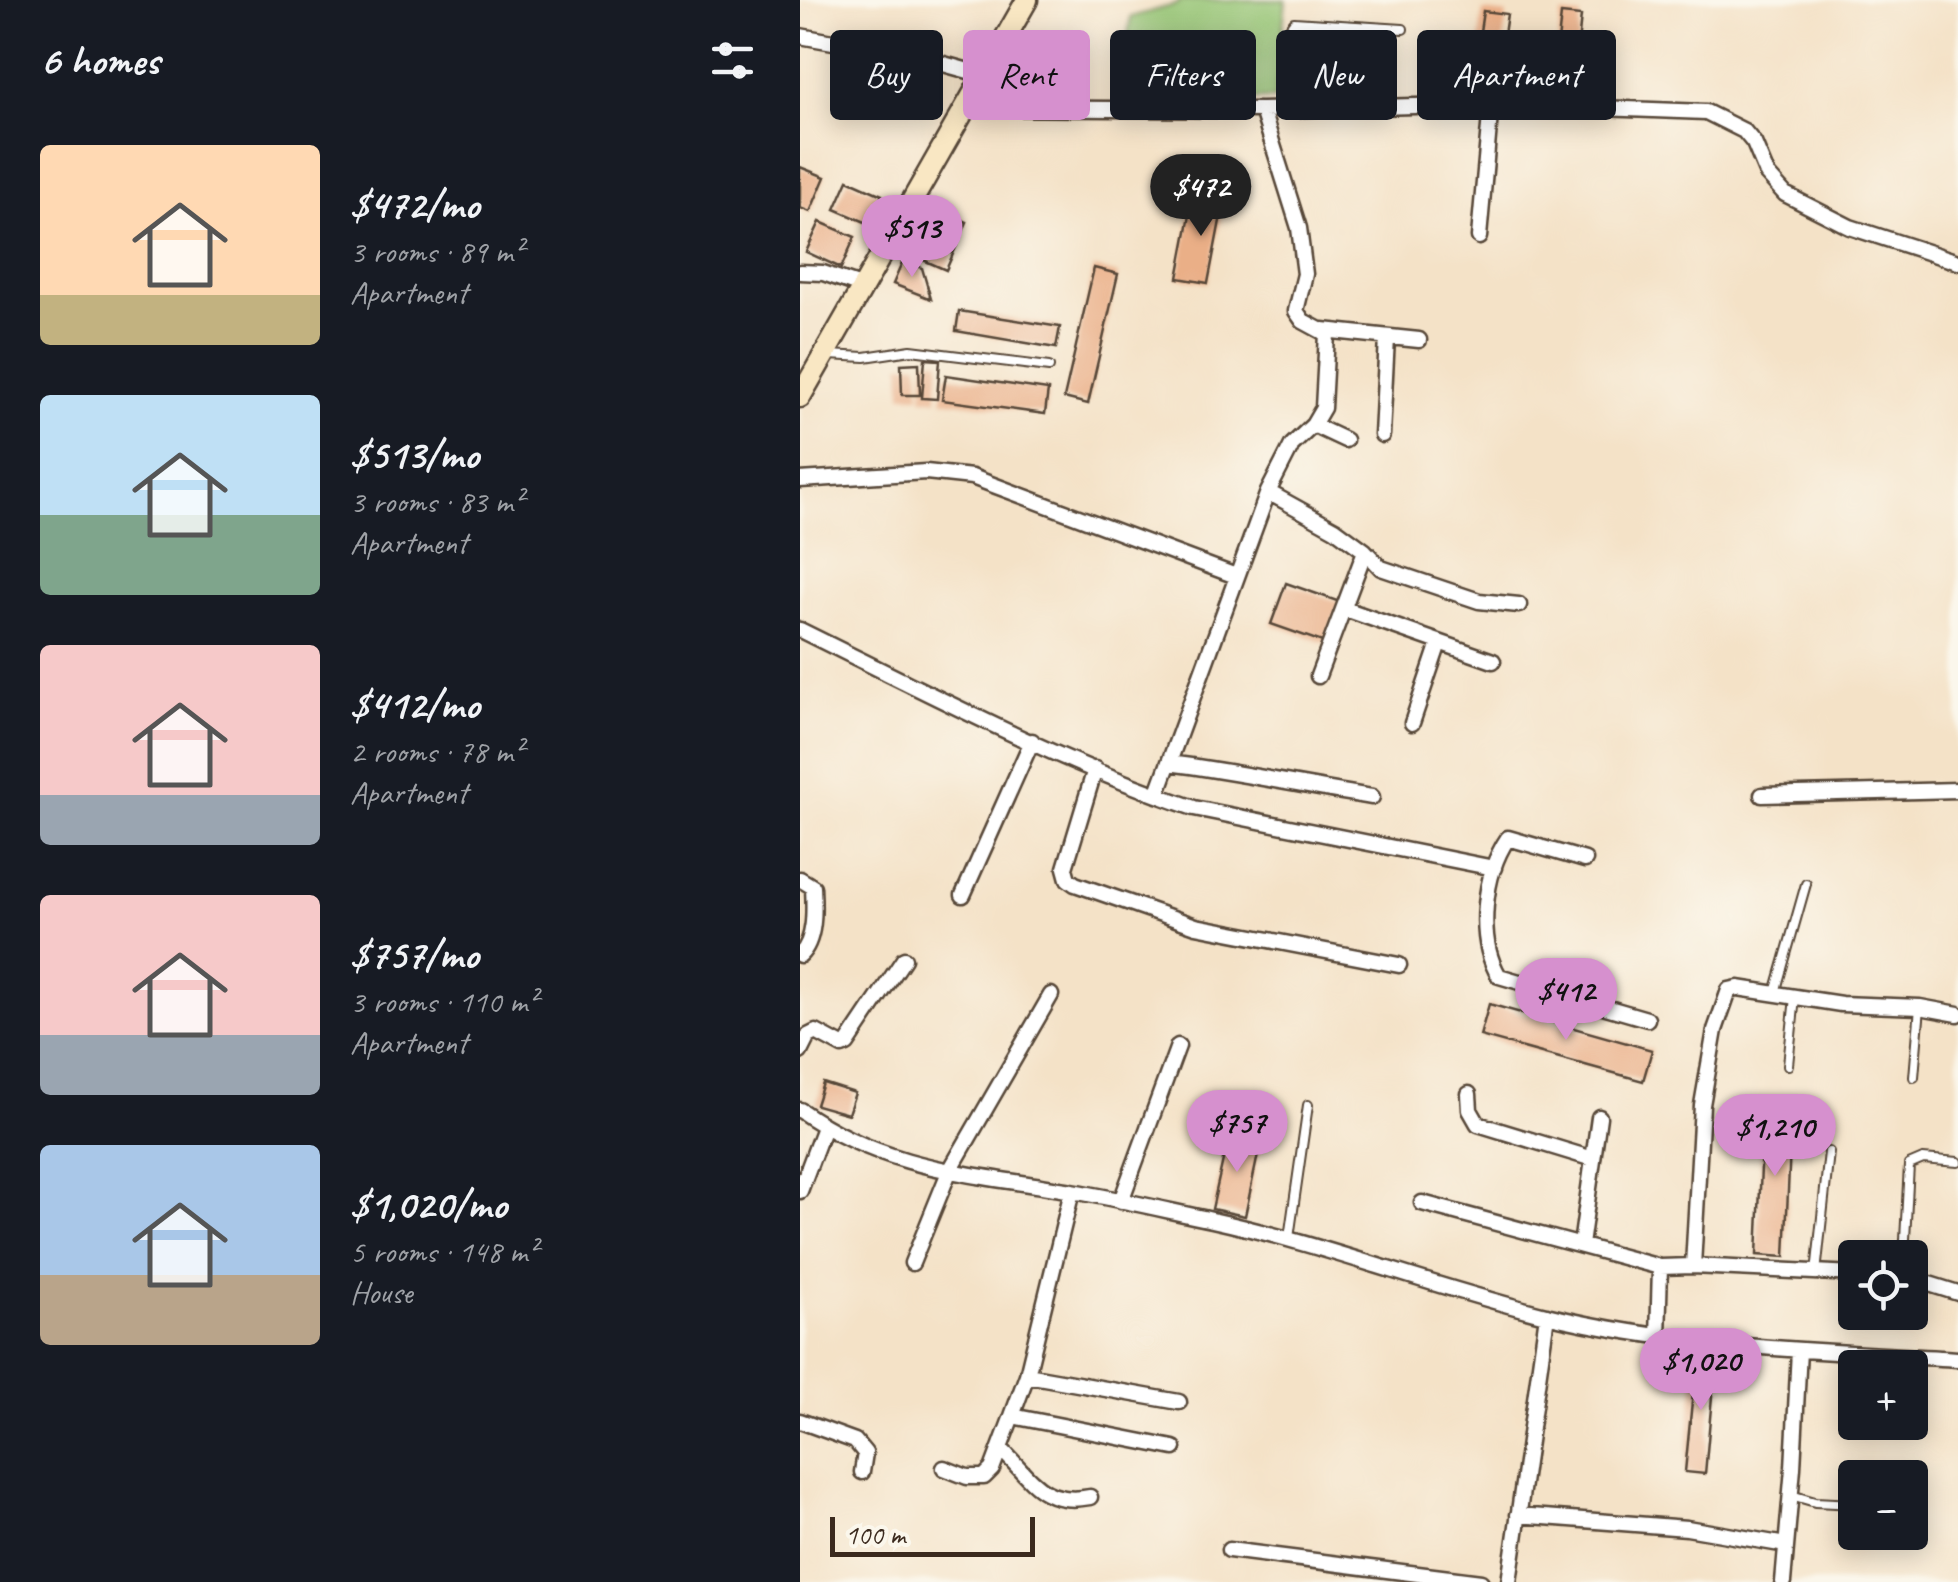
<!DOCTYPE html>
<meta charset="utf-8">
<style>
:root{--surface:#171b24;--page:#242831;--text:#f1f3f6;--muted:#9ea1a6;--accent:#d690ce}
body{margin:0;font-family:Caveat,sans-serif;background:var(--page);color:var(--text);height:100vh;display:flex;flex-direction:column;font-size:38px;white-space:nowrap}
*{box-sizing:border-box;margin:0}
p{font-size:32px;color:var(--muted)}
.icon{flex:none;width:55px;height:55px;fill:none;stroke:currentColor;stroke-width:2;stroke-linecap:round;stroke-linejoin:round}
.map{position:relative;flex:1;overflow:hidden}
.side{display:flex;flex-direction:column;background:var(--surface);width:800px}
.side>*{flex:none}
.guide{position:absolute;left:30px;top:30px;width:950px;height:90px;display:flex;gap:20px}
.controls{position:absolute;left:1038px;top:1240px;display:grid;gap:20px}
.controls a{display:grid;place-items:center;width:90px;height:90px;border-radius:10px;background:var(--surface);box-shadow:0 5px 25px #0003;font-size:50px}
.scale{position:absolute;left:30px;bottom:25px;width:205px;box-sizing:border-box;padding-left:10px;border:5px solid #3b2a1e;border-top:0;font-size:28px;line-height:35px;white-space:nowrap;color:#3b2a1e;-webkit-text-stroke:8px #fbf7ec;paint-order:stroke}
.price{position:absolute;translate:-50% -85px;padding:0 22px;border-radius:35px;background:var(--accent);color:#111;font-size:32px;line-height:65px;filter:drop-shadow(0 2px 5px #0008)}
.price::after{content:'';position:absolute;left:50%;top:60px;width:30px;height:22px;margin-left:-15px;background:inherit;clip-path:polygon(0 0,100% 0,50% 100%)}
.price.active{background:#222;color:#fff}
ul{padding:0;list-style:none}
li{display:flex;align-items:center;gap:30px;height:250px;padding:0 40px}
li span{display:grid;place-items:center;flex:none;width:280px;height:200px;border-radius:10px;color:#555}
li>.icon{margin-inline-start:auto}
span .icon{width:120px;height:120px;fill:#fffc;stroke-width:1}
li b{font-size:42px}
h2{display:flex;justify-content:space-between;align-items:center;height:120px;padding:0 40px;font-size:42px}
.chip{padding:0 35px;border-radius:10px;background:var(--surface);box-shadow:0 5px 25px #0003;font-size:35px;line-height:90px}
.chip.active{background:var(--accent);color:#111}
main{display:flex;flex:1;min-height:0}
.map>svg:first-child{display:block}
.grass{fill:#93c271;stroke:#677648;stroke-width:2.5}
.building{fill:#eaaf87}
.lines{fill:none;stroke-linecap:round;stroke-linejoin:round}
.lane-casing{stroke:#574637;stroke-width:12}
.street-casing{stroke:#574637;stroke-width:19}
.secondary-casing{stroke:#574637;stroke-width:25}
.lane{stroke:#fff;stroke-width:8}
.street{stroke:#fff;stroke-width:14}
.secondary{stroke:#f9e7c3;stroke-width:20}
</style>
<main>
<section class="side">
<h2>6 homes<svg class="icon" aria-label="filters" viewBox="0 0 24 24"><path d="M4 7h16M4 17h16"/><circle cx="9" cy="7" r="2"/><circle cx="15" cy="17" r="2"/></svg></h2>
<ul>
<li><span style="background:linear-gradient(#ffd9b3 75%,#c2b280 0)"><svg class="icon" aria-label="home" viewBox="0 0 24 24"><path d="M3 11l9-7 9 7M6 9v11h12V9"/></svg></span><div><b>$472/mo</b><p>3 rooms · 89 m²</p><p>Apartment</p></div></li>
<li><span style="background:linear-gradient(#bfe0f5 60%,#7fa58c 0)"><svg class="icon" aria-label="home" viewBox="0 0 24 24"><path d="M3 11l9-7 9 7M6 9v11h12V9"/></svg></span><div><b>$513/mo</b><p>3 rooms · 83 m²</p><p>Apartment</p></div></li>
<li><span style="background:linear-gradient(#f6c9c9 75%,#9aa5b1 0)"><svg class="icon" aria-label="home" viewBox="0 0 24 24"><path d="M3 11l9-7 9 7M6 9v11h12V9"/></svg></span><div><b>$412/mo</b><p>2 rooms · 78 m²</p><p>Apartment</p></div></li>
<li><span style="background:linear-gradient(#f6c9c9 70%,#9aa5b1 0)"><svg class="icon" aria-label="home" viewBox="0 0 24 24"><path d="M3 11l9-7 9 7M6 9v11h12V9"/></svg></span><div><b>$757/mo</b><p>3 rooms · 110 m²</p><p>Apartment</p></div></li>
<li><span style="background:linear-gradient(#a9c7e8 65%,#b9a48a 0)"><svg class="icon" aria-label="home" viewBox="0 0 24 24"><path d="M3 11l9-7 9 7M6 9v11h12V9"/></svg></span><div><b>$1,020/mo</b><p>5 rooms · 148 m²</p><p>House</p></div></li>
</ul>
</section>
<div class="map">
<svg width="1158" height="1582" viewBox="0 0 1158 1582">
<rect width="100%" height="100%" fill="#fbf7ec"/>
<filter id="ink" filterUnits="userSpaceOnUse"><feTurbulence type="fractalNoise" baseFrequency=".01" numOctaves="2"/><feDisplacementMap in="SourceGraphic" scale="20" xChannelSelector="R" yChannelSelector="G"/><feConvolveMatrix kernelMatrix="1 2 1 2 8 2 1 2 1" color-interpolation-filters="sRGB"/></filter>
<filter id="wash" filterUnits="userSpaceOnUse"><feTurbulence type="fractalNoise" baseFrequency=".0048" numOctaves="4" result="noise"/><feDisplacementMap in="SourceGraphic" scale="40" xChannelSelector="R" yChannelSelector="G"/><feGaussianBlur stdDeviation="2.25" result="paint"/><feColorMatrix in="noise" values="0 0 0 0 0 0 0 0 0 0 0 0 0 0 0 0 0 1.4 0 .05"/><feComposite in="paint" operator="in"/></filter>
<g filter="url(#wash)">
<rect width="100%" height="100%" fill="#f4e2c7"/>
<path class="grass" d="M380,0h106l-11,99 -159,1 15,-83 47,-13z"/>
<g id="blocks">
<path class="building" d="M683,11l24,3 -7,48 -24,-3z
M761,14l20,2 -9,84 -20,-3z
M523,26l26,2 -1,16 -26,-3z
M728,61l13,2 -4,24 -13,-2z
M0,167l25,10 -15,35 -10,-4z
M48,180l34,15 -12,29 -35,-15z
M394,194l30,6 -16,83 -30,-5z
M133,207l34,15 -21,48 -34,-15z
M20,222l35,15 -14,31 -35,-16z
M103,261l19,7 9,31 -38,-15z
M294,268l24,6 -30,130 -24,-6z
M159,311l101,16 -4,21 -100,-17z
M125,359l15,1 -3,39 -15,-1z
M119,363l1,32h-18l-1,-31z
M146,375l102,15 -3,24 -103,-14z
M486,583l54,19 -15,41 -54,-19z
M689,1004l163,46 -9,31 -163,-45z
M23,1083l32,10 -7,21 -32,-9z
M964,1101l28,1 -7,155 -28,-2z
M429,1133l32,7 -16,76 -33,-7z
M897,1351l19,1 -11,122 -20,-2z"/>
</g>
</g>
<g filter="url(#ink)">
<use href="#blocks" fill-opacity="0" stroke="#574637" stroke-width="2.5"/>
<g class="lines">
<defs>
<path id="lane" d="M478,109l8,-76 8,-11 109,7
M29,355l36,2 46,-7 138,17
M975,993l31,-109
M988,1065l7,-68
M1114,1077l6,-70
M489,1238l19,-133
M1104,1258l5,-93 14,-6 35,3
M1016,1273l13,-121
M991,1495l24,7 40,2"/>
<path id="street" d="M0,36l122,22 61,17
M164,108l298,2 229,-6 215,8 38,19 10,12 13,31 18,20 65,33 108,35
M679,237l12,-133
M0,272l23,1 38,13
M523,330l96,10
M513,425l32,15
M582,435l5,-97
M0,480l126,-8 46,5 264,99
M468,492l67,37 30,22 16,17 98,33 40,4
M545,609l148,52
M0,630c128,63 258,132 394,178l300,60
M518,676l47,-125
M612,723l27,-80
M369,763c68,9 135,23 203,34
M295,769l-30,99 3,11 7,5 121,42 203,39
M357,795l111,-303 24,-47 21,-20 10,-17 4,-74 -24,-13 -7,-10 9,-37 -6,-46 -37,-118
M962,795l196,-5
M785,860l-77,-22c-24,35 -32,100 -9,138l148,43
M0,879l13,8c1,21 3,53 -13,68
M163,895l69,-154
M0,1052l8,-16 8,-4 26,14 5,-2 57,-85
M669,1094l1,16 8,14 115,35
M0,1110c84,60 173,64 272,81 47,8 93,19 140,29 114,25 221,67 334,95 135,33 274,36 412,44
M0,1191l24,-64
M272,1191l-45,184 -15,41 162,32
M321,1201l57,-155
M622,1203l238,64 33,-1 9,-161 13,-75 14,-40 9,-2 103,16 79,3 38,7
M781,1245l18,-128
M112,1263l37,-91 102,-177
M893,1266l162,8
M1110,1278l48,15
M858,1338l2,-71
M227,1375l152,27
M0,1421l55,20 10,12 -3,19
M200,1448c31,30 42,58 90,49
M144,1468l23,9h17l8,-8 20,-53
M718,1515l169,13 99,17
M429,1550l252,32
M709,1582l38,-267
M983,1582l10,-114 6,-118"/>
<path id="secondary" d="M0,397l227,-397"/>
</defs>
<use href="#lane" class="lane-casing"/>
<use href="#street" class="street-casing"/>
<use href="#secondary" class="secondary-casing"/>
<use href="#lane" class="lane"/>
<use href="#street" class="street"/>
<use href="#secondary" class="secondary"/>
</g>
</g>
</svg>
<div class="controls">
<a><svg class="icon" aria-label="locate" viewBox="0 0 24 24"><circle cx="12" cy="12" r="6"/><path d="M12 2v4M12 18v4M2 12h4M18 12h4"/></svg></a>
<a>+</a>
<a>−</a>
</div>
<div class="scale">100 m</div>
<b class="price active" style="left:401px;top:239px">$472</b>
<b class="price" style="left:112px;top:280px">$513</b>
<b class="price" style="left:766px;top:1043px">$412</b>
<b class="price" style="left:437px;top:1175px">$757</b>
<b class="price" style="left:975px;top:1179px">$1,210</b>
<b class="price" style="left:901px;top:1413px">$1,020</b>
<div class="guide">
<a class="chip">Buy</a>
<a class="chip active">Rent</a>
<a class="chip">Filters</a>
<a class="chip">New</a>
<a class="chip">Apartment</a>
</div>
</div>
</main>
